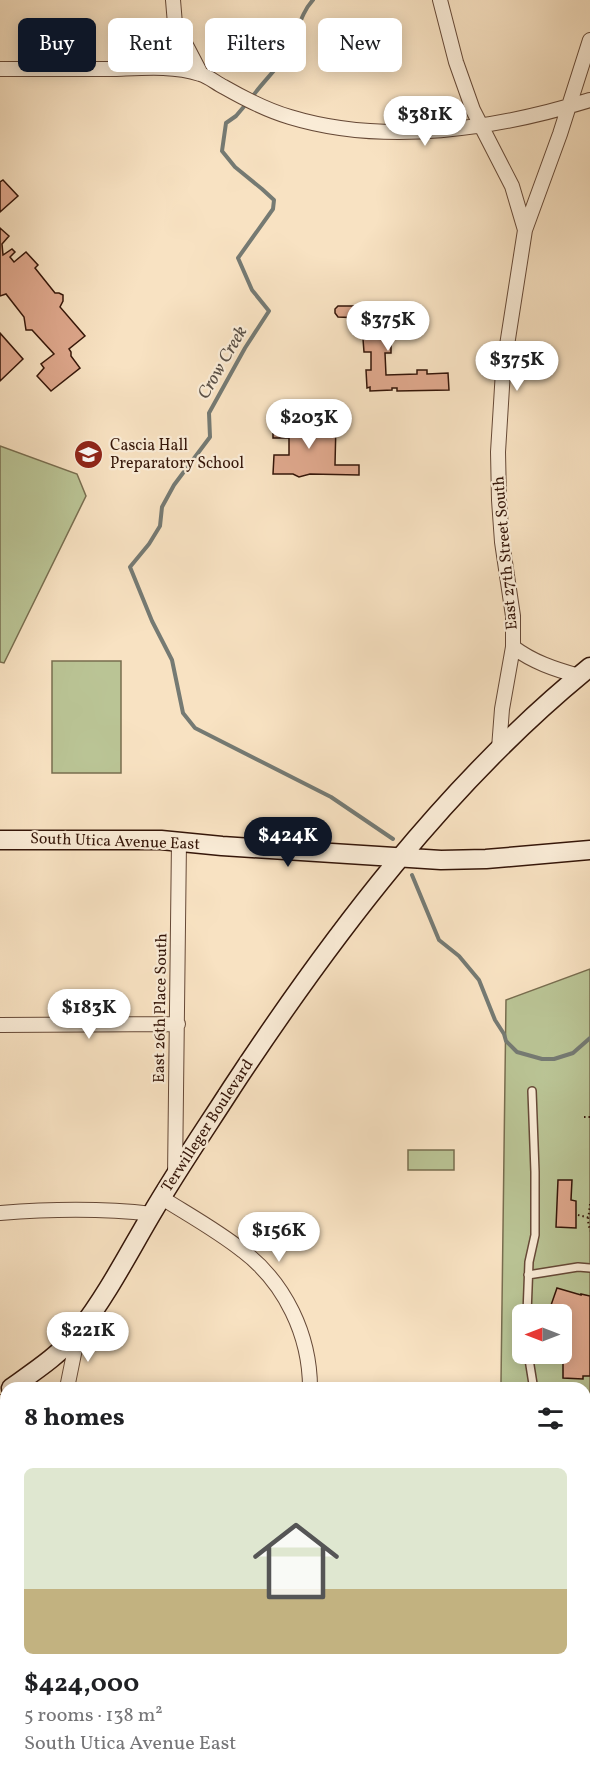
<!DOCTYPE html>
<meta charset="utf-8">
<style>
:root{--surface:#fff;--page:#f2f2f2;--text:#202124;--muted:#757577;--accent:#111827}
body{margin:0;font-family:Vollkorn,serif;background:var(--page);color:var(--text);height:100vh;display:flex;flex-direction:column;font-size:22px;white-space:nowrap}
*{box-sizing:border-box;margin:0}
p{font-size:20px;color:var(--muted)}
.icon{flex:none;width:33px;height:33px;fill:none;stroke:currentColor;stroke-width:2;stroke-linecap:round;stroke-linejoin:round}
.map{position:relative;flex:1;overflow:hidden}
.details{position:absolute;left:0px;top:1382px;width:591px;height:404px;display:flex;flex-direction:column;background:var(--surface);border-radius:18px 18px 0 0;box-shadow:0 3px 15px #0003}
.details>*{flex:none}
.top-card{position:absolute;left:18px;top:18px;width:555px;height:54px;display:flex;gap:12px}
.needle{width:39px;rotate:270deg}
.controls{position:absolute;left:512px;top:1304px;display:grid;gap:12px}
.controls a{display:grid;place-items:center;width:60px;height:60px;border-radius:9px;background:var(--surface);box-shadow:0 3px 15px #0003;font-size:30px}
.price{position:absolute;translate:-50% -51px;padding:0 14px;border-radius:21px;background:#fff;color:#222;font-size:20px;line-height:39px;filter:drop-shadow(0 2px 3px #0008)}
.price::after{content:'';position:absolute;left:50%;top:36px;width:18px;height:14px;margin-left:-9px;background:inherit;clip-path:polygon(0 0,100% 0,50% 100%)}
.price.selected{background:var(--accent);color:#fff}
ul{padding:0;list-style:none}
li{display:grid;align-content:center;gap:12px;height:318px;padding:0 24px}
li span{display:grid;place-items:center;height:186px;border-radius:9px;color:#555}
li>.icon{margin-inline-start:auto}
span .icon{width:108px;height:108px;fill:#fffc;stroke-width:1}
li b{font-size:26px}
h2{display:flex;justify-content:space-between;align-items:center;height:72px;padding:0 24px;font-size:26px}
.pill{padding:0 21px;border-radius:9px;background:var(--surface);box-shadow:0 3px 15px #0003;font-size:21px;line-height:54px}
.pill.selected{background:var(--accent);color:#fff}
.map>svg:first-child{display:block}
.green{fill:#bac495;stroke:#786d4f;stroke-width:1.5;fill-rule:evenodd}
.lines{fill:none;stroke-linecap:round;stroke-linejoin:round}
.stream{stroke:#757a73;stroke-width:4}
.building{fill:#dfa88d;stroke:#351609;stroke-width:1.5}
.lane-casing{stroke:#664937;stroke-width:10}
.street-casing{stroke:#664937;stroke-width:16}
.secondary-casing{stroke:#351609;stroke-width:21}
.path{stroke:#351609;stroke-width:2;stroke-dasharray:1.5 3;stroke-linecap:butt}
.lane{stroke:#faecd7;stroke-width:7}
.street{stroke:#faecd7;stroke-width:14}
.secondary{stroke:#faecd7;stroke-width:18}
.labels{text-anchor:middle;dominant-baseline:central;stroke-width:4.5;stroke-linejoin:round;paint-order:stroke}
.poi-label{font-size:16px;fill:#351609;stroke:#faecd7;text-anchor:start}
.street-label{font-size:16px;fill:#351609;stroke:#faecd7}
.water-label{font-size:18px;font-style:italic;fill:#5a5047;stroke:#faecd7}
</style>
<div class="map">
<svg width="590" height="1784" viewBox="0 0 590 1784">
<rect width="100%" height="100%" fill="#f8e2c2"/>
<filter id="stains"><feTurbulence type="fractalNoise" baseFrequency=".00333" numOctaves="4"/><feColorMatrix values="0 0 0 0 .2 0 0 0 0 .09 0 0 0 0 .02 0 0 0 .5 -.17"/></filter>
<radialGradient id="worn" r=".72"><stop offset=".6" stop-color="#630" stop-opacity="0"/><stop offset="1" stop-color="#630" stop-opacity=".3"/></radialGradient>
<path class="green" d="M0,446l77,28 9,22 -82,167 -4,-1z
M52,661h69v112h-69z
M590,969v566h-5v-147h-86l2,-6 5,-382zM522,1314h39v39h-39z
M408,1150h46v20h-46z"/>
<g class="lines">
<path class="stream" d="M252,97c11,-15 26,-29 36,-45 10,-17 11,-37 25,-52
M247,103l-11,13 -10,7 -4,28 13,16 27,22 12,11 -1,9 -35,49 14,32 17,21 -24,37 -36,65 1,24 -36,48 -12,22 -2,19 -11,18 -19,23 22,54 20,39 11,53 12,15 136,69 62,42
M412,875l27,65 20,16 20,24 16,40 9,14 2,7 11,11 25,7h12l19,-6 17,-15"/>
</g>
<path class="building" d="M3,180l15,16 -18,16v-30z
M0,228l9,8 -7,8 1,11 9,-6 3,3 -5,5 4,5 12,-10 12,13 -3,3 20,25h4l4,2v6l-3,6 25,29 -16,13 2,3v4l9,12 -29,23 -14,-15 7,-8 -3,-4 13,-10 -22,-24h-6l-2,-13 -18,-23 -6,2z
M369,304l29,1v12h-13v23l6,-1v14h-6l1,22 31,-1v-4h10v4l21,-1 1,17 -52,1v-3h-5v2l-22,1v-4l-3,1 -1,-18h5v-18h-7l-1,-13h3l-1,-13 -3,1 -1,-9 -23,-1 -3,-4v-4l3,-3h30z
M0,333l23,26 -23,22z
M273,419l19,1v6h17l14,-4 13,1 -1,42h24v10l-49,-1 -11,3 -6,-3h-20l1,-19h15v-17h-16z
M558,1180h14l-1,20 5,1v27l-20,-1z
M557,1288l24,7v-1l9,2v80h-7v3l-20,-1v-24l-4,-1h2v-39h-10l1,-5 -2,-1z"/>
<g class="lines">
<defs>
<path id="lane" d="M528,1275l50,-8 12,1
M527,1314l2,-52 6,-27v-63l-3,-81
M528,1353l5,31 -1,4
M588,1408l2,1
M585,1593h5"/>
<path id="street" d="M173,0l2,24 26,50
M440,0l16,62 17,48 39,76 13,44
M143,68l16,-16 16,-28
M0,69c38,0 76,0 114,0 28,-1 59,-4 86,5 8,2 16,9 24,13 21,12 42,23 66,30 95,29 207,12 300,-17
M513,647c20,15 41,22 66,29
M499,748l3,-39 11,-62v-31l-11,-74 -3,-42 -1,-48 5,-81 22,-141 35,-96 30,-94
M0,1025l178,-1
M175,1176l4,-335
M162,1198c27,17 56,33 81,53 42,32 67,84 67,137
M0,1213c51,-4 101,-5 152,1
M67,1388l11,-54
M0,1402l6,2
M585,1548h5
M93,1784v-5
M283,1784v-5
M573,1784v-5"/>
<path id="secondary" d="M0,840h161l61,6 219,14 45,-1 104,-9
M11,1388c24,-17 50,-34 68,-57 28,-36 49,-77 72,-116 25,-43 53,-84 80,-126 100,-152 216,-306 359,-422"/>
</defs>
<use href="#lane" class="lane-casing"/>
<use href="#street" class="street-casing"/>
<use href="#secondary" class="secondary-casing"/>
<path class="path" d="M584,1117h6
M590,1204l-2,17 2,10
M578,1215l12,3"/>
<use href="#lane" class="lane"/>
<use href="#street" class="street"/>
<use href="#secondary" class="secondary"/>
</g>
<defs>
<symbol id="school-disc" viewBox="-11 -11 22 22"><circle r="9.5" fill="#8f2418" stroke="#faecd7"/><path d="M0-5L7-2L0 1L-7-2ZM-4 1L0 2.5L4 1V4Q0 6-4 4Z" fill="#fff"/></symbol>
</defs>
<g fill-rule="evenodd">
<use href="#school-disc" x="72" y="438" width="33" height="33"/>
</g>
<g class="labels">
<g class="poi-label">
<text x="110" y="446">Cascia Hall<tspan x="110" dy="18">Preparatory School</tspan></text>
</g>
<g class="street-label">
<text transform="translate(506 553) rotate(-95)">East 27th Street South</text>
<text transform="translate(115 842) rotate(2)">South Utica Avenue East</text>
<text transform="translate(161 1008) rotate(-89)">East 26th Place South</text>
<text transform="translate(208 1126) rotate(-57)">Terwilleger Boulevard</text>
</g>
<g class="water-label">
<text transform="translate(223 363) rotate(-60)">Crow Creek</text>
</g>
</g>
<rect width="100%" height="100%" filter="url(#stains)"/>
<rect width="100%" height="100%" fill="url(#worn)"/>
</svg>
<div class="controls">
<a><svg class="needle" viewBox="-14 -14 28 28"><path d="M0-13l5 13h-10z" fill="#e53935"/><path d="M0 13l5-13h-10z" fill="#757577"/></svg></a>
</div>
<b class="price" style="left:425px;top:147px">$381K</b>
<b class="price" style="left:388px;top:352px">$375K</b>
<b class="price" style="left:517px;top:392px">$375K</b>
<b class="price" style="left:309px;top:450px">$203K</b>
<b class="price selected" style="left:288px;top:868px">$424K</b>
<b class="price" style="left:89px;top:1040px">$183K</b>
<b class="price" style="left:279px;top:1263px">$156K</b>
<b class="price" style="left:88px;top:1363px">$221K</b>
<div class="top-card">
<a class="pill selected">Buy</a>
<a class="pill">Rent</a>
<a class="pill">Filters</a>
<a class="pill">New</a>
</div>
<section class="details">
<h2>8 homes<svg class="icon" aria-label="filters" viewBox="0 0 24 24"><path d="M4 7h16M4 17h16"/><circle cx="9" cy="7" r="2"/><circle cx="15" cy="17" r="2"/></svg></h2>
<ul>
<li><span style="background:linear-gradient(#dfe7d0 65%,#c2b280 0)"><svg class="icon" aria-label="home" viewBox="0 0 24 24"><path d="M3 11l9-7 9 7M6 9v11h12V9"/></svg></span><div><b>$424,000</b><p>5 rooms · 138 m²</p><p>South Utica Avenue East</p></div></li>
</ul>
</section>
</div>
